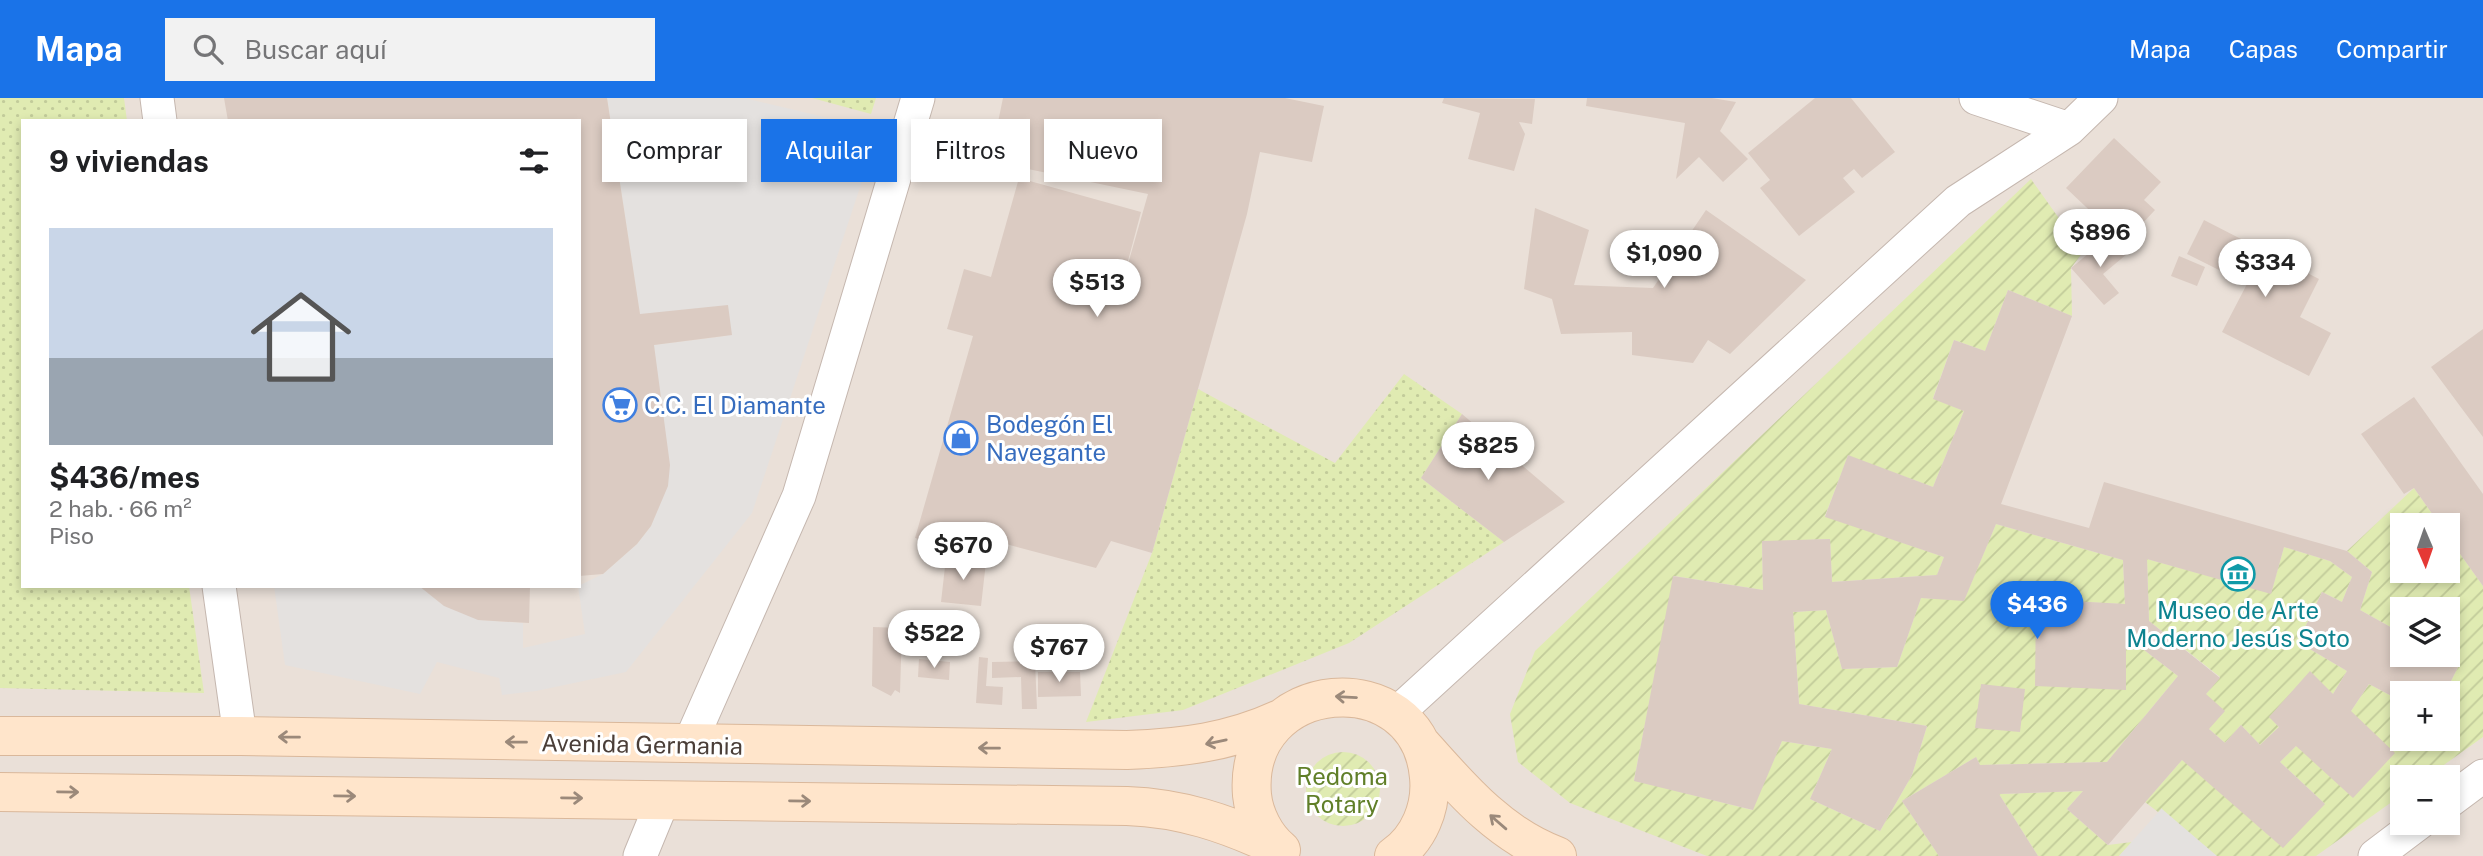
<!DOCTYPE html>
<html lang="es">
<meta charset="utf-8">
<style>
:root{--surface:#fff;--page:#f2f2f2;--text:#202124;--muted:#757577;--line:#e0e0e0;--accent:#1a73e8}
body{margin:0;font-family:"Public Sans",sans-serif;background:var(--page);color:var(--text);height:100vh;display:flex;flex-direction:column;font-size:26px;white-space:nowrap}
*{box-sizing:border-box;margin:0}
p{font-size:23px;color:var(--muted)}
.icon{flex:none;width:38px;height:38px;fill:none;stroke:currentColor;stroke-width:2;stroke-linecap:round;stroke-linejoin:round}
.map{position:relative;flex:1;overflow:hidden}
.panel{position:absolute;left:21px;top:21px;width:560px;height:469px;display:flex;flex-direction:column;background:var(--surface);border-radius:0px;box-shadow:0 4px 10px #0003}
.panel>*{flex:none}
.hud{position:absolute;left:602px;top:21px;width:665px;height:63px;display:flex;gap:14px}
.needle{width:46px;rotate:178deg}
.buttons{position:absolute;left:2390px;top:415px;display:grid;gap:14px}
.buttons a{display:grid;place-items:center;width:70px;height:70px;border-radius:0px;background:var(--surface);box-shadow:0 4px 10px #0003;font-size:35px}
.price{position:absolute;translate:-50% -60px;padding:0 16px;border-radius:24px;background:#fff;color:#222;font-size:23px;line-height:46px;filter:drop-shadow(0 2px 4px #0008)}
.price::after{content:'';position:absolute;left:50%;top:42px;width:21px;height:16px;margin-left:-10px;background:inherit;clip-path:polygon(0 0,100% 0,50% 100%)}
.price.selected{background:var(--accent);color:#fff}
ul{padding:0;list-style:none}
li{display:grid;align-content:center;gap:14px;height:371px;padding:0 28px}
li+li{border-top:2px solid var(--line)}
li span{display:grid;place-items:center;height:217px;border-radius:0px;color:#555}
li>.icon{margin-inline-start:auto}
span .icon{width:126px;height:126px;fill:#fffc;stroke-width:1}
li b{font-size:30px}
h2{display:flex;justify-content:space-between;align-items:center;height:84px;padding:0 28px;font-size:30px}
.pill{padding:0 24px;border-radius:0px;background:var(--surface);box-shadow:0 4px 10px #0003;font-size:24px;line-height:63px}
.pill.selected{background:var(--accent);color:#fff}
header{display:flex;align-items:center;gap:42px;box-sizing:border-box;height:98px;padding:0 35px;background:var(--accent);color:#fff}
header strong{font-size:33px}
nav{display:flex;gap:38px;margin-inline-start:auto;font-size:24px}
.search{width:490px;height:63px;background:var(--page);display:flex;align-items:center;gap:18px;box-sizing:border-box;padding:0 24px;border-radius:0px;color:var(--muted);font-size:26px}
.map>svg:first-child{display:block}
.residential{fill:#eae0d8;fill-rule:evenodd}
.grass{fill:url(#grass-dots)}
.garden{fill:url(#garden-furrows)}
.parking{fill:#e4e1df}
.building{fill:#dbcbc2;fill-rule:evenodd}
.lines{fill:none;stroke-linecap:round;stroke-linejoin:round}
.street-casing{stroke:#c5b7af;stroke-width:35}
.secondary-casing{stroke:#dab89b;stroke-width:40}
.street{stroke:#fff;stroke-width:33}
.secondary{stroke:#ffe5cb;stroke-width:38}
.oneway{stroke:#9b897a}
.labels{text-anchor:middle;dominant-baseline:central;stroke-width:6;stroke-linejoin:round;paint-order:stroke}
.shop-label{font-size:24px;fill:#366cbe;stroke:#fff;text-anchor:start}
.culture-label{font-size:24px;fill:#0d838f;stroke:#fff}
.street-label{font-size:24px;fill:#4a3e38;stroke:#fff}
.park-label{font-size:24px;fill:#607f28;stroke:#fff}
</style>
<header>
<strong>Mapa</strong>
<div class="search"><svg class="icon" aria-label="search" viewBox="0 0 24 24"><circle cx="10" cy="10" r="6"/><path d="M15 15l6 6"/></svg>Buscar aquí</div>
<nav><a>Mapa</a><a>Capas</a><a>Compartir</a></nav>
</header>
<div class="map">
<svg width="2483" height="758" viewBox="0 0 2483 758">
<defs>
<pattern id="grass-dots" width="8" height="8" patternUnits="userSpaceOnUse" patternTransform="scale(1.75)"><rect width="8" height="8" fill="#e0ebb2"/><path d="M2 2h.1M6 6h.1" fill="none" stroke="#c2cb9a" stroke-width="1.8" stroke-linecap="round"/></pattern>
<pattern id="garden-furrows" width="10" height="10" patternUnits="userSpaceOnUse" patternTransform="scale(1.75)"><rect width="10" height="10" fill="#e0ebb2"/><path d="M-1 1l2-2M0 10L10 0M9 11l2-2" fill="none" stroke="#c2cb9a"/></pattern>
</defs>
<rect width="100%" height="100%" fill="#f6efeb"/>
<path class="residential" d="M0,0h2483v758h-2483zM23,23h556v465h-556zM2403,427h45v45h-45zM2403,511h45v45h-45zM2403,595h45v45h-45zM2403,679h45v45h-45z"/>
<path class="grass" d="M0,0h124l3,23h-104v465h166l15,107 -204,-5z
M812,0h64l-5,16z
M1404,276l58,40 -41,64 83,64 -155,101 -166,67 -97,12 66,-169 46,-164 137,74z"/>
<path class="garden" d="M2031,81l52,73 -12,16 1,48 -64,-26 -23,61 -31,-11 -21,58 31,13 -31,76 -85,-31 -23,60 119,41 -7,18 -105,7 -2,-43 -68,3 1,48 -89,-14 -40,204 118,30 30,-69 50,8 -22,50 70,32 32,-56 15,-49 -128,-22 -6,-92 33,-2 16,59 55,-2 24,-69 43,2 32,-76 127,36 2,44 -89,-4 90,36 52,40 -71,86 -127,3 -4,-8 -74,44 37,55h-232l-137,-53 -52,-41 -8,-48 25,-63z
M2414,390l26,37h-37v45h45v-33l35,49v151l-56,40h-24v17l-87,62h-101l-70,-54 37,-42 143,44 -45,-42 16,-16 55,-35 18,-27 34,18v36h45v-45h-3l14,-28 -19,-10 8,-1v-45h-45v25l-43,-24 12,-38 -25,-21z
M2284,449l46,14 22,16 -10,25 -20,-10 -24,50 49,29 -14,23 -63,23 9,10 -19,18 -19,-20 -16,18 -16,-14 -3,-35 14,-17 -71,-56 -2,-62 124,34z
M1306 691a37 37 0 1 1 74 0a37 37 0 1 1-74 0Z
M2083,693l-16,18 41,36 24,-3 -13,14h-81l-39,-62z"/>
<path class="parking" d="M607,0h137l135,32 -127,383 -126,159 -90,19 -34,4 -3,-17 -62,-16 -17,32 -135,-29 -11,-79h150l54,34 45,3v25l62,-14 -7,-48 25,-12 34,-30 14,-18 16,-39 -13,-142 73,-9 -87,-22z
M2162,710v1l55,47h-98z"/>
<path class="building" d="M224,0h383l33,216 88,-9 4,30 -78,10 16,120 -2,21 -17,40 -14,18 -34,30 -24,2v-455h-351z
M1003,0h282l39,8 -12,56 -52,-10 -13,62 -95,339 -41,-12 -15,27 -90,-24 -5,18 -86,-24 58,-202 -26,-7 17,-60 27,8 28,-99 122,34 -25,94 32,-112 -158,-33z
M1444,0l91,1 -3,25 -13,-2 6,12 -11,37 -46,-12 12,-46 -38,-10z
M1587,0h125l24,4 -16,29 28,28 -25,23 -24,-25 -23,22 9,-56 -99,-17z
M1815,0h36l44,54 -33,26 -8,-9 -11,9 12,14 -56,44 -39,-48 10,-8 -22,-27z
M2114,40l47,44 -17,18 11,10 -31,33 -58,-55z
M1535,110l54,22 -15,55 79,3 53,-78 100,70 -76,74 -22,-14 -15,23 -61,-8v-23l-71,2 -9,-35 -28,-10z
M2204,122l115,59 -19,38 31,16 -22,43 -87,-44 25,-48 -60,-30z
M2111,137l16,19 -24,20 16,19 -15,12 -33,-37z
M2179,158l26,11 -8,19 -26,-10z
M2008,192l64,26 -71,188 88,24 15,-46 243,69 25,21 -12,38 43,24v20h37l19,11 -14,28h-42v9l-34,-18 -18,27 44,42 -42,45 -57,-52 -16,16 45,42 -42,44 -101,-88 -74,85 -41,-36 16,-18 -84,3 39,62h-99l-37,-55 74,-44 4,8 127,-3 71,-86 -52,-40v54l-91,-4 1,-87 89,5 -2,-44 -127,-36 -32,77 -43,-3 -24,69 -55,2 -16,-59 -33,2 6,92 128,22 -15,49 -32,56 -70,-32 22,-50 -50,-8 -29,69 -119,-29 39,-205 90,14 -1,-49 68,-2 2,43 105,-7 7,-18 -119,-40 23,-62 85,32 31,-76 -31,-12 21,-59 31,11zM2284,449l46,14 22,16 -10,25 -20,-10 -24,50 49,29 -14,23 -23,-23 -41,46 10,10 -19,18 -19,-20 -16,18 -16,-14 16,-18 -19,-17 14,-16 -71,-57 -2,-62 124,35z
M2483,231v108l-52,-70z
M2414,299l69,97v92l-35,-49v-12h-8l-26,-37 -10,6 -43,-60z
M1462,316l103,88 -61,40 -83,-64z
M946,460l40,4 -5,44 -40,-4z
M419,488h111l-1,37 -51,-3 -34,-14z
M873,529l29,1 -2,65 -5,-3 -4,6 -19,-10z
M979,559l9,1 -2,28 17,1 -1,18 -26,-2z
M919,561l31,3 -1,18 -31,-3z
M1035,563l2,48h-15l-1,-32 -29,1v-16z
M1038,574h42l1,24 -43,1z
M1981,586l44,5 -5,43 -45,-4z"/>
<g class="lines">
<defs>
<path id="street" d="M157,0l3,23
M1976,0l93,31
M219,488l21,150
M1395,617l563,-514 111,-72 32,-31
M689,647l110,-249 119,-398
M2448,704l35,-26
M640,758l23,-56
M2375,758l45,-34"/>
<path id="secondary" d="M0,638h240l887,14c55,-2 103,-8 153,-31
M1422,647c39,44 78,90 135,111
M0,694l1127,14c54,2 99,17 148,40
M1281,752c-16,-13 -27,-35 -29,-55 -10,-119 167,-134 177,-18 3,30 -10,62 -35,79"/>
</defs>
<use href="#street" class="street-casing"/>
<use href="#secondary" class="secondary-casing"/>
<use href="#street" class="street"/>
<use href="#secondary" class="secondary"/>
</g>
<defs><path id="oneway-shaft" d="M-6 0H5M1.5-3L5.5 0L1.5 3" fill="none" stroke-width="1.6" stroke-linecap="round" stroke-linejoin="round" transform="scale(1.75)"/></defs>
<g class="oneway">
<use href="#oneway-shaft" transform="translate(1346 599) rotate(-177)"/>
<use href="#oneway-shaft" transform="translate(289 639) rotate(-179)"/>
<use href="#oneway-shaft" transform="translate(516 644) rotate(-179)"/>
<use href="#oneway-shaft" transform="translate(1216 644) rotate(168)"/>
<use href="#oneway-shaft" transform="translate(989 650) rotate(-179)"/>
<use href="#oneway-shaft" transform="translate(68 694) rotate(1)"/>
<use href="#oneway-shaft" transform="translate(345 698) rotate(1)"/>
<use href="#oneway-shaft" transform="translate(572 700) rotate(1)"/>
<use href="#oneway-shaft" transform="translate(800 703) rotate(1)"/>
<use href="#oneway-shaft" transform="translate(1498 724) rotate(-139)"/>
</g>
<defs>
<symbol id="supermarket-ring" viewBox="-11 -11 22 22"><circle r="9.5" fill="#fff" stroke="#3f7fe0" stroke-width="1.5"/><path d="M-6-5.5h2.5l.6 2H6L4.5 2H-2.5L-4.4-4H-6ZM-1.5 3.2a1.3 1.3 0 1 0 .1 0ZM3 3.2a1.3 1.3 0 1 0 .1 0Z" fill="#3f7fe0"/></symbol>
<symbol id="shop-ring" viewBox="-11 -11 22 22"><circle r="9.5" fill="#fff" stroke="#3f7fe0" stroke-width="1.5"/><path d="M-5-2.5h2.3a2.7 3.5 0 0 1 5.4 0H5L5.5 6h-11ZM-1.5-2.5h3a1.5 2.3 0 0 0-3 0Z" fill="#3f7fe0"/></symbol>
<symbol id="museum-ring" viewBox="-11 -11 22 22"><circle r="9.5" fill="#fff" stroke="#0f9aa8" stroke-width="1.5"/><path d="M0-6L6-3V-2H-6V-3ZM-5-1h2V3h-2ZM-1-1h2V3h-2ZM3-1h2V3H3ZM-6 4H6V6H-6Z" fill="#0f9aa8"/></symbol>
</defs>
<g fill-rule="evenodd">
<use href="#supermarket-ring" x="601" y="288" width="38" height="38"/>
<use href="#shop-ring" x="942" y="321" width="38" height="38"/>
<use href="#museum-ring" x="2219" y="457" width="38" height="38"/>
</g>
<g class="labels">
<g class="shop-label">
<text x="644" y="307">C.C. El Diamante</text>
<text x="986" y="326">Bodegón El<tspan x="986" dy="28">Navegante</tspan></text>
</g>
<g class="culture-label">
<text x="2238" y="512">Museo de Arte<tspan x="2238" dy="28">Moderno Jesús Soto</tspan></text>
</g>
<g class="street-label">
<text transform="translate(642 646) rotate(1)">Avenida Germania</text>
</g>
<g class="park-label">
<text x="1342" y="678">Redoma<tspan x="1342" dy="28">Rotary</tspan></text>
</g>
</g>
</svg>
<div class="buttons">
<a><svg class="needle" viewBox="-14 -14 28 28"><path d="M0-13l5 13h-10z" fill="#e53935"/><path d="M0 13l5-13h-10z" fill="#757577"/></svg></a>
<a><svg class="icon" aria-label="layers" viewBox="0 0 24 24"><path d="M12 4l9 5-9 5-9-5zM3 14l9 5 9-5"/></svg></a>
<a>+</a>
<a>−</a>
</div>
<b class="price" style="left:2100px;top:171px">$896</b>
<b class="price" style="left:1664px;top:192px">$1,090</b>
<b class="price" style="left:2265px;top:201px">$334</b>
<b class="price" style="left:1097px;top:221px">$513</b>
<b class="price" style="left:1488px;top:384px">$825</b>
<b class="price" style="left:963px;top:484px">$670</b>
<b class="price selected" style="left:2037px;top:543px">$436</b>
<b class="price" style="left:934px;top:572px">$522</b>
<b class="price" style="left:1059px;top:586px">$767</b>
<div class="hud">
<a class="pill">Comprar</a>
<a class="pill selected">Alquilar</a>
<a class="pill">Filtros</a>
<a class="pill">Nuevo</a>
</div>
<section class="panel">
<h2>9 viviendas<svg class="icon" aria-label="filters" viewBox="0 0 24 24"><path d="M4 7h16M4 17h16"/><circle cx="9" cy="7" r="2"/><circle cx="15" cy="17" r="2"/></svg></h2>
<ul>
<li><span style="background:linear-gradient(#c9d6e8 60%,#9aa5b1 0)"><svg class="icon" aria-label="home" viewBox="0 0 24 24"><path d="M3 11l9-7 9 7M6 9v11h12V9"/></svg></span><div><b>$436/mes</b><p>2 hab. · 66 m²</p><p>Piso</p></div></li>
</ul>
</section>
</div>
